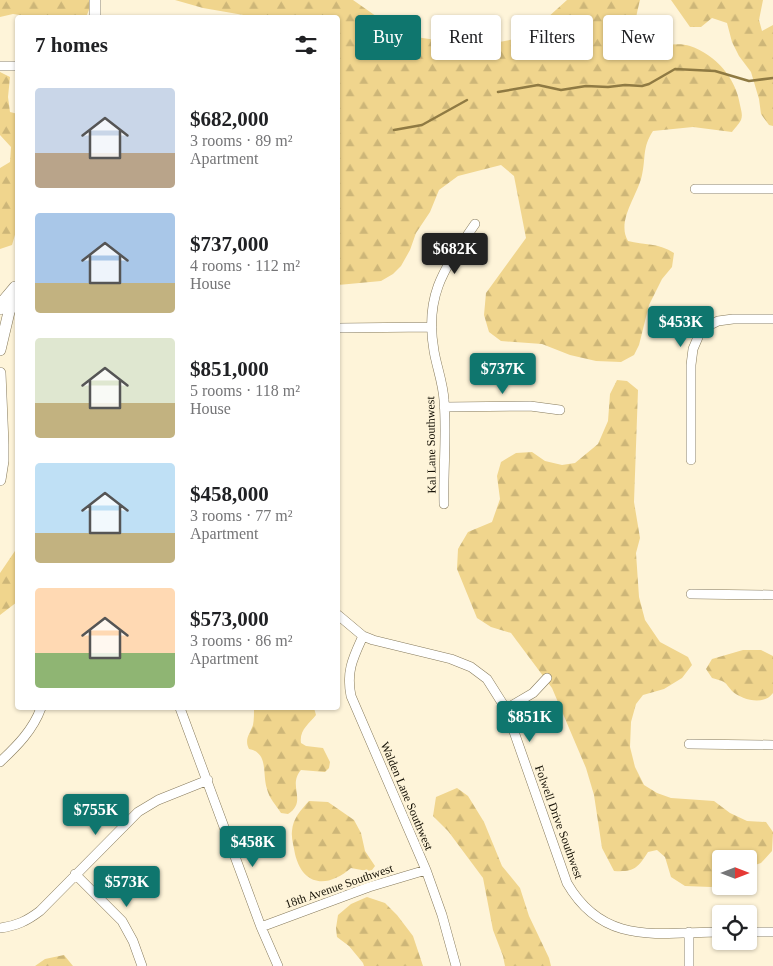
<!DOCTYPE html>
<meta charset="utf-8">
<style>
:root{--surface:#fff;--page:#f2f2f2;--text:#202124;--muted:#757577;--accent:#0f766e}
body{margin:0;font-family:"Times New Roman",serif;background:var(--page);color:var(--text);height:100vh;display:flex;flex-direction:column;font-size:19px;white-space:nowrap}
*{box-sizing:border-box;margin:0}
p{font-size:16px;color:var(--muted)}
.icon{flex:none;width:28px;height:28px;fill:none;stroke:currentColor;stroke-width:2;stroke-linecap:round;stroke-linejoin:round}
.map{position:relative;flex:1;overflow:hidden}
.drawer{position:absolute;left:15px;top:15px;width:325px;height:695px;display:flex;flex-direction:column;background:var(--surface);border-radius:5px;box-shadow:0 1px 4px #0004}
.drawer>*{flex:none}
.top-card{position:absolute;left:355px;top:15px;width:342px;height:45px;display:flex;gap:10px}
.needle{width:32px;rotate:90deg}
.tools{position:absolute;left:712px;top:850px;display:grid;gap:10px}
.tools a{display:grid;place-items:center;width:45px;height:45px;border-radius:5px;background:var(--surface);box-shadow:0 1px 4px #0004;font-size:25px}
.price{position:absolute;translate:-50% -42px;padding:0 11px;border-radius:5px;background:var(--accent);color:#fff;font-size:16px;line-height:32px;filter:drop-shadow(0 1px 2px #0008)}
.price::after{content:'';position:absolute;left:50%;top:30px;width:15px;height:11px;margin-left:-8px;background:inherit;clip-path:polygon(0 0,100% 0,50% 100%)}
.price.active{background:#222;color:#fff}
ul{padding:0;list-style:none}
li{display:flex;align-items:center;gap:15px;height:125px;padding:0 20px}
li span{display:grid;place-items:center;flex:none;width:140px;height:100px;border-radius:5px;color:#555}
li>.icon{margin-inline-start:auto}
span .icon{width:60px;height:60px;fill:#fffc;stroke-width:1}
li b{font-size:21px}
h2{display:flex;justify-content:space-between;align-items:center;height:60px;padding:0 20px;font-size:21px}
.chip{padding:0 18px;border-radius:5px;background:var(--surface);box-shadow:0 1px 4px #0004;font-size:18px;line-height:45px}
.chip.active{background:var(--accent);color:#fff}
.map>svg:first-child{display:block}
.forest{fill:url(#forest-firs)}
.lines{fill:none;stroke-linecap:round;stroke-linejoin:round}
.stream{stroke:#8f7a43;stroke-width:2.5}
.street-casing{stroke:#867a5c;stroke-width:10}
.secondary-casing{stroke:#867a5c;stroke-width:12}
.street{stroke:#fff;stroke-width:9}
.secondary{stroke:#fff;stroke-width:11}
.labels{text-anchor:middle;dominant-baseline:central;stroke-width:5;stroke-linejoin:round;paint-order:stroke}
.street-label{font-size:12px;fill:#141005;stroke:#fef4d9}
</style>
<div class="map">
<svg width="773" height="966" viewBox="0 0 773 966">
<defs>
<pattern id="forest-firs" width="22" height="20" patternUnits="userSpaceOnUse" patternTransform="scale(1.25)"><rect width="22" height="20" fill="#f0d58d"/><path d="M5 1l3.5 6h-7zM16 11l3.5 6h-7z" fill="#cdb678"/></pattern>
</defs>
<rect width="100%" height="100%" fill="#fef4d9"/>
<path class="forest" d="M0,0h91v5l-5,12 -58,1 -2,-2 -13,-2 -13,3z
M175,0h178l50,35 59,9 32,-1 21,-4 21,-11 31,-28h73c-6,24 -7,29 12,46 11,0 27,-4 38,0 26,9 46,32 50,59 1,5 3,10 1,15 -2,4 -7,9 -9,12l-39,-5 -40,4c-11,17 -7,26 -11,44 -4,20 -26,46 -14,66 16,4 31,2 46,12l-2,14 -10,12 -13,26 -10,40 -5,10 -13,7 -25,-1 -26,-6 -28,-11 -41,-3 -12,-9 -5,-17 2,-22 40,-55 -12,-62 -13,-11 -43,11 -19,14 -9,22 -14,21 -6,17 -9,16 -8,8 -12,7 -43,4v-209l1,-6 -1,-4v-48l-83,-1 -52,-9z
M671,0h92l-4,20 3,11 11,-6v101l-4,-1 -8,-11 -2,-15 -8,-27 -12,-16 -7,-14 -5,-19 -15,-5 -11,9h-11z
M0,72l10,5 -2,20 2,15 8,2 -1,114 -5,17 -12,4v-81l10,-6 1,-15 -11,-12z
M617,380l10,1 11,9 -4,112 6,36 -4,15 3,44 6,23 15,22 28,15 4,8 -10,13 -18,11 -21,6 -7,9 -5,18 -1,25 5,20 9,18 13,8 14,5 43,3 16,12 17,8 19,1 7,10 -1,19 -11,12 -12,4v-8h-28v26l-10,2 -26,-1 -14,-9 -6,-20 -8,-7 -9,2c-11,17 -14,20 -34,19l-12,-23 -8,-53 -8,-27 -34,-80 -41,-55 -20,-6 -14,-9 -20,-49 1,-20 10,-17 24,-10 8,-23 -3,-23 4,-14 15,-9 16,-1 13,9 17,4 13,-2 23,-19 10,-23 2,-27z
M17,548v54l-17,13v-42z
M743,650h18l12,6v37c-9,13 -31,7 -41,-2 -3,-3 -5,-7 -8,-9 -3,-2 -9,-3 -12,-4l-6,-9 6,-10z
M254,708h60l2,7c-7,9 -17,15 -15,28l5,3 17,2 7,14 -1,6 -4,4 -24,-2c-14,16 7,31 -13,44l-7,-1c-5,-8 -12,-15 -14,-24 -5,-15 2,-36 -18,-40 -5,-10 1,-15 4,-24 1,-5 1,-12 1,-17z
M457,788l11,8 16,26 18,44 18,22 9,28 20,42 2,8h-46l-2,-10 -10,-26 -10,-52 -35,-47 -15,-15 3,-19z
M309,801l19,1 26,18 7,13 4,18 10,15 -3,4 -5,1 -16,-3c-23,20 -48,19 -56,-14 -1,-7 -4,-16 -3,-23 1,-13 9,-21 17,-30z
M367,897l18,6 12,12 16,21 10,30h-59l-1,-3 -14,-17 -12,-9 -1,-9 2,-13 13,-11z
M64,955l9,11h-38l10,-7z"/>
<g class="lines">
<path class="stream" d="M498,92l40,-7 23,5 25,-4 22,1 17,-2 17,1 7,-2 26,-15 40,2 34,10 24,-3
M394,130l28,-5 45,-25"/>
<defs>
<path id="street" d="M0,66h18
M695,189h78
M338,328l94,-1
M444,407l86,-1 30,4
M691,460v-95l2,-16 6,-14 7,-8 12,-6 15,-2h40
M444,504c-1,-34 3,-70 0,-104 -1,-17 -7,-32 -10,-49 -10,-57 11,-83 41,-127
M691,594l82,1
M338,615l25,21 10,4 78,19 20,8 16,12 19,30 61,174c37,64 92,49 154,49
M363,636c-10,22 -17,35 -12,60l75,174 16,45 14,51
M180,708l81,219 17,39
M506,709l27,-16 14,-15
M689,744l84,1
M0,762c17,-16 33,-32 41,-54
M75,874l47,47 11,20 9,25
M261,927l108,-40 57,-17
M0,928c16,-2 27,-7 40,-17l98,-99 20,-12 50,-20
M749,932h24
M689,966v-34"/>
<path id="secondary" d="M95,0v18
M0,309l4,-9 11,-13
M0,350l9,-38 9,-22
M0,373l3,71v17l-3,19"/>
</defs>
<use href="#street" class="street-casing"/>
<use href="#secondary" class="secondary-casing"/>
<use href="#street" class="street"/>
<use href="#secondary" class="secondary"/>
</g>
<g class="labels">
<g class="street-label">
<text transform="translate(431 445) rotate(-91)">Kal Lane Southwest</text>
<text transform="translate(407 796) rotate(67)">Walden Lane Southwest</text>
<text transform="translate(559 822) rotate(70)">Folwell Drive Southwest</text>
<text transform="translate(339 886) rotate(-19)">18th Avenue Southwest</text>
</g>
</g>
</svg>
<div class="tools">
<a><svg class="needle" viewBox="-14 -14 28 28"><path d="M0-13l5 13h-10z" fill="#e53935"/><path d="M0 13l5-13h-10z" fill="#757577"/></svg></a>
<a><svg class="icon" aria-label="locate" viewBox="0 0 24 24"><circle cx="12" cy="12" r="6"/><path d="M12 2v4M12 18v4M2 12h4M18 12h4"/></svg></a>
</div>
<b class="price active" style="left:455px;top:275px">$682K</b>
<b class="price" style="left:681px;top:348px">$453K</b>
<b class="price" style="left:503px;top:395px">$737K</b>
<b class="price" style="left:530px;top:743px">$851K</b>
<b class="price" style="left:96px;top:836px">$755K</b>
<b class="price" style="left:253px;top:868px">$458K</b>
<b class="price" style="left:127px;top:908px">$573K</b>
<div class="top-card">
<a class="chip active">Buy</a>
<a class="chip">Rent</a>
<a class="chip">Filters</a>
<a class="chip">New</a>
</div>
<section class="drawer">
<h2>7 homes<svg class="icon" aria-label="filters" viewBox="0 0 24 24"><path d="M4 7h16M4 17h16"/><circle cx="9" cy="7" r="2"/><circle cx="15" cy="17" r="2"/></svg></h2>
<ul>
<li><span style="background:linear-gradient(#c9d6e8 65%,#b9a48a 0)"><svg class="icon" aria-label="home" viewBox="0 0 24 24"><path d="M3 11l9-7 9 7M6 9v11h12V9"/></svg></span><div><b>$682,000</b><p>3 rooms · 89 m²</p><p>Apartment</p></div></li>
<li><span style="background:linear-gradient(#a9c7e8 70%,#c2b280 0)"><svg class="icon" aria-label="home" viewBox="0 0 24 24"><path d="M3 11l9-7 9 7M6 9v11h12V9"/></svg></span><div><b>$737,000</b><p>4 rooms · 112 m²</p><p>House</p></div></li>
<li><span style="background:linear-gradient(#dfe7d0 65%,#c2b280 0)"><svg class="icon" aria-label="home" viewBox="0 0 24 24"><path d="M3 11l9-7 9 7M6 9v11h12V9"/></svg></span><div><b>$851,000</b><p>5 rooms · 118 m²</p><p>House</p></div></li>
<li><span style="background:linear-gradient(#bfe0f5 70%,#c2b280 0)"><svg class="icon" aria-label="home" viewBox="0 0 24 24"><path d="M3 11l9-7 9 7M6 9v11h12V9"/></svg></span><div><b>$458,000</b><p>3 rooms · 77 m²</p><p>Apartment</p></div></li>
<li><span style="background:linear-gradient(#ffd9b3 65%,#8fb573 0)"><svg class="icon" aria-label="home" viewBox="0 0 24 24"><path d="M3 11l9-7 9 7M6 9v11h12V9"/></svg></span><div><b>$573,000</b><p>3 rooms · 86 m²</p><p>Apartment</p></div></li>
</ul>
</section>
</div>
